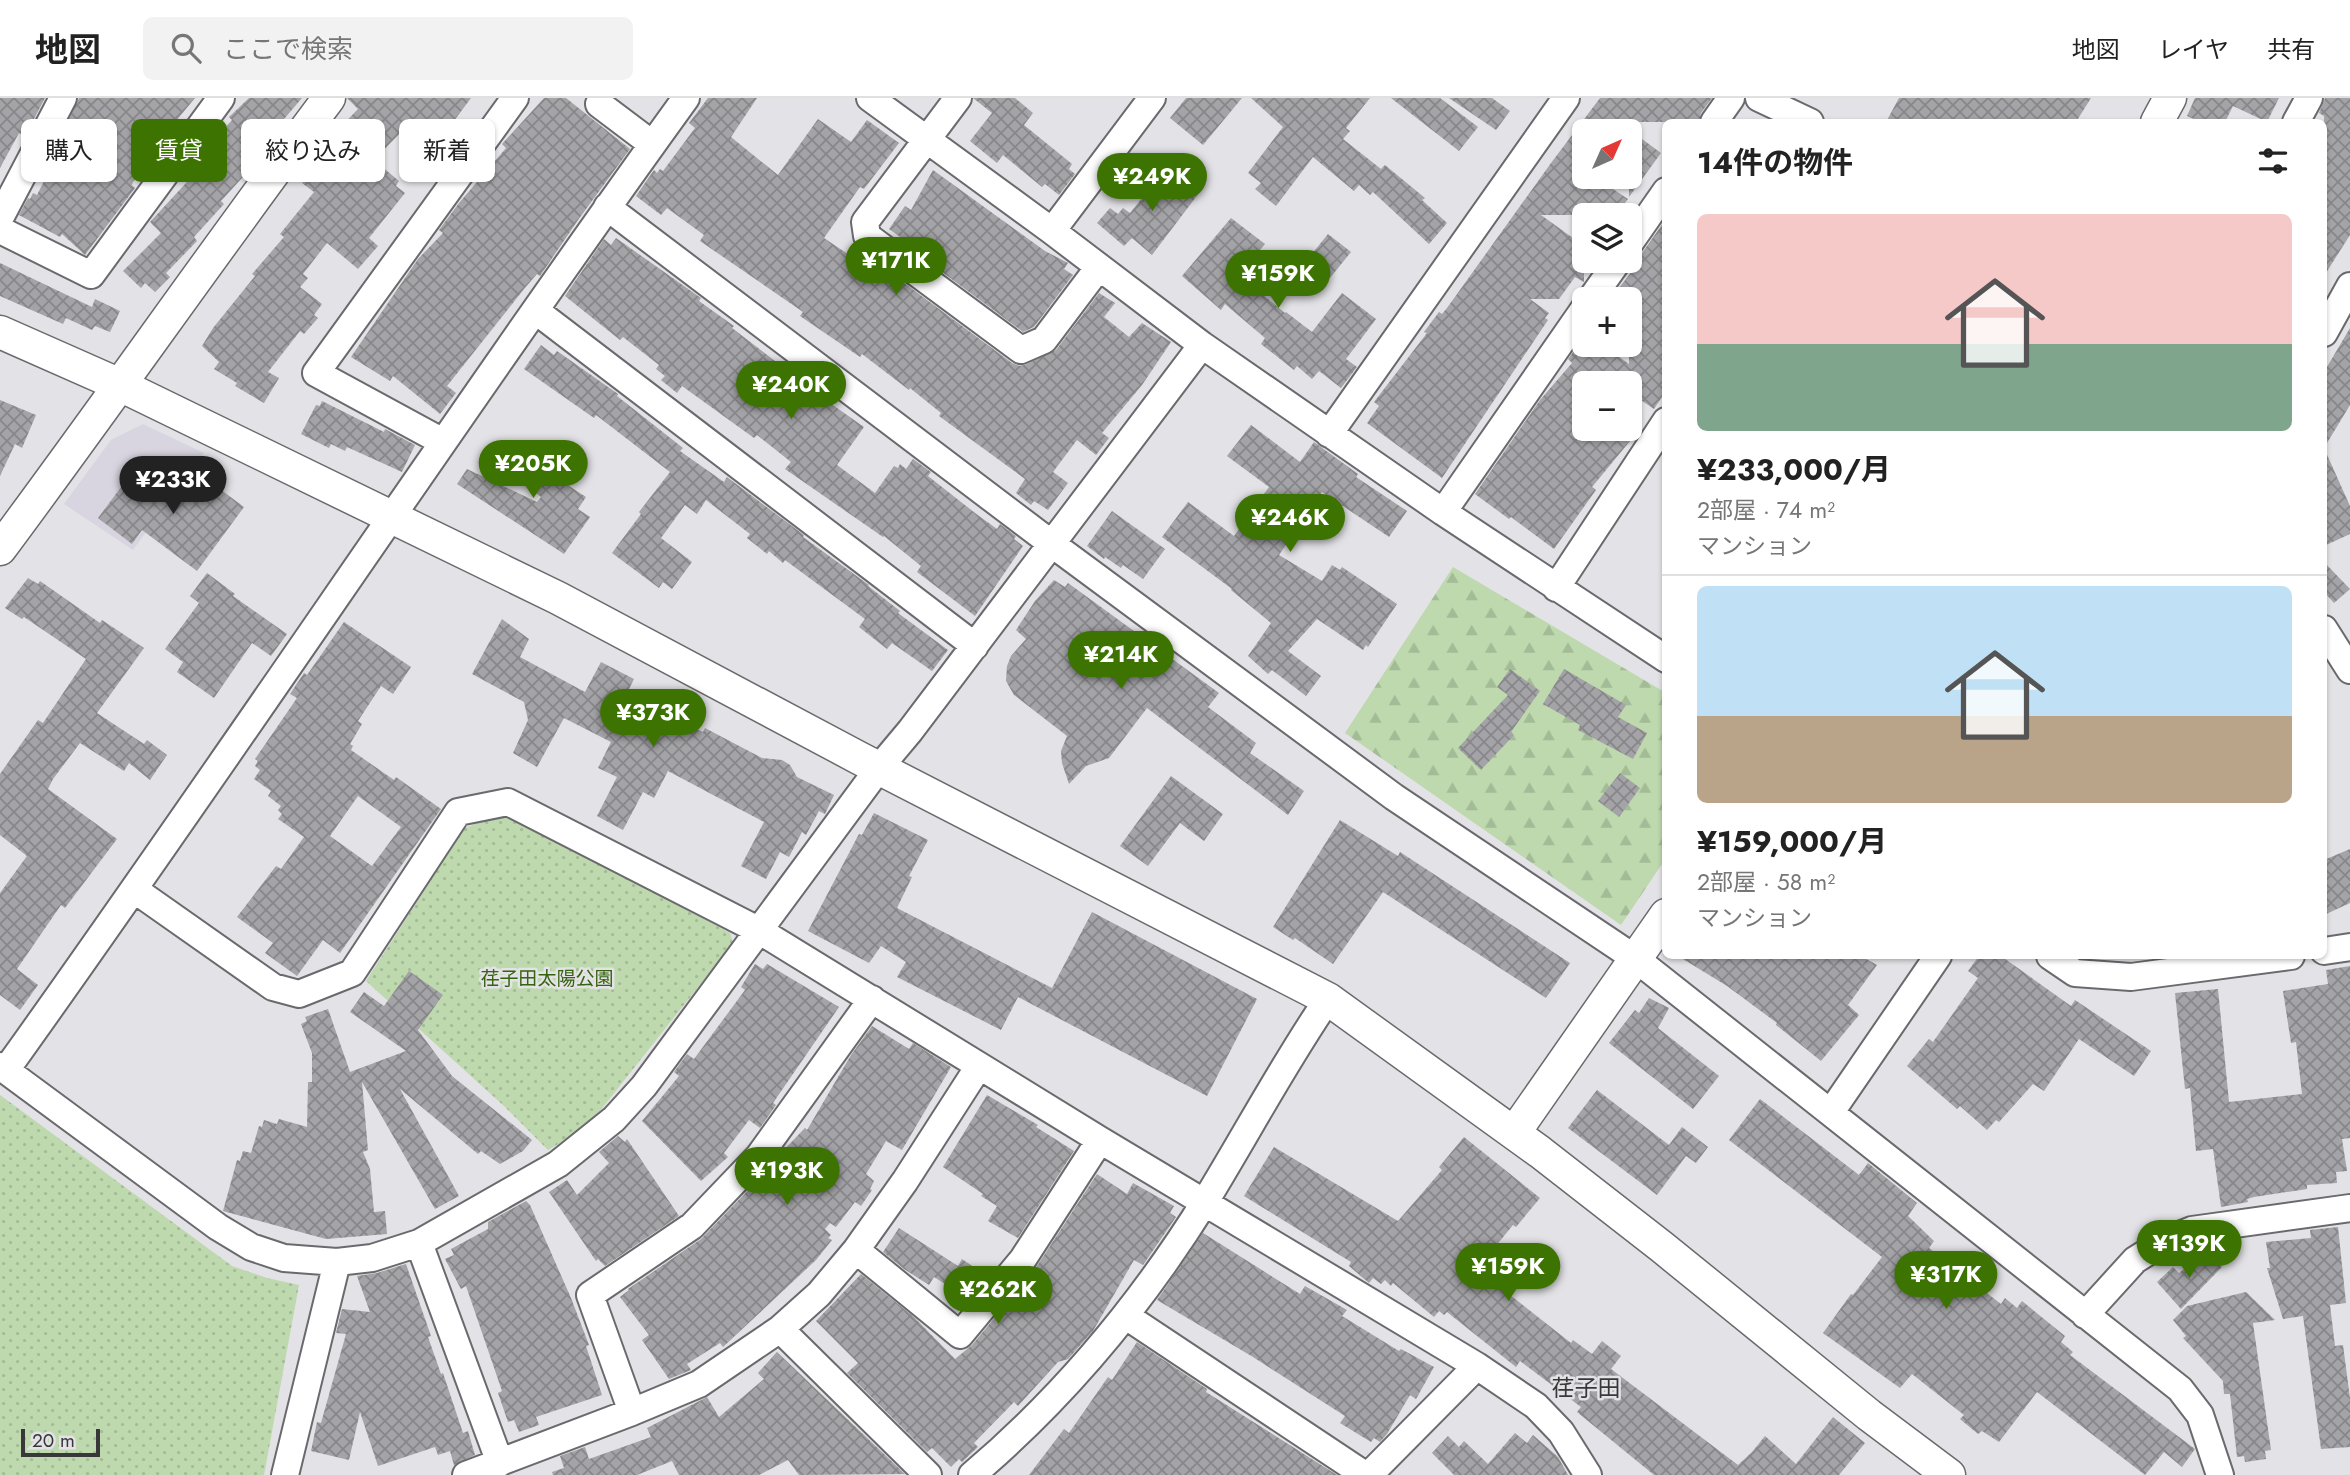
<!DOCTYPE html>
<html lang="ja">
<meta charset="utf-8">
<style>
:root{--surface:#fff;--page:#f2f2f2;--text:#222;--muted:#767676;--line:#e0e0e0;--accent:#3d7401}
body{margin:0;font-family:Jost,"Noto Sans JP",sans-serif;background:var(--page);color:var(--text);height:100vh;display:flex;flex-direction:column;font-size:26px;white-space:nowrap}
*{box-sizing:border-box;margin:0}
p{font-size:23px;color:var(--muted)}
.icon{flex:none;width:38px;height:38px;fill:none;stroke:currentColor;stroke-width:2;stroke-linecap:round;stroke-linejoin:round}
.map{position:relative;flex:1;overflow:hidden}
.sheet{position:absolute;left:1662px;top:21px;width:665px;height:840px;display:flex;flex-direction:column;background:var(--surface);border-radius:10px;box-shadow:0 2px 5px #0004}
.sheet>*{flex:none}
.top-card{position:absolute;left:21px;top:21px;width:665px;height:63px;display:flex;gap:14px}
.needle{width:46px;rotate:45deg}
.buttons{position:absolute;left:1572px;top:21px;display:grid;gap:14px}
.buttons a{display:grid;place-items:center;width:70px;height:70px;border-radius:10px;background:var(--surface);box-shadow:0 2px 5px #0004;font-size:35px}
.scale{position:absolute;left:21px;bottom:18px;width:79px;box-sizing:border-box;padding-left:7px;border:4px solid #38383a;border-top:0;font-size:19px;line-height:24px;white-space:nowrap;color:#38383a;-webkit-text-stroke:5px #e3e2e6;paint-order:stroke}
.price{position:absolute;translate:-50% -60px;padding:0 16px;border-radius:24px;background:var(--accent);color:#fff;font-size:23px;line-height:46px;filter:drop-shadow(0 2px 4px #0008)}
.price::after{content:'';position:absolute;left:50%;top:42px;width:21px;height:16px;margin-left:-10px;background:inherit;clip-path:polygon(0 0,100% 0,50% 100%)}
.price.active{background:#222;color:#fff}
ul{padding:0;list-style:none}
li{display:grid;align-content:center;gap:14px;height:371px;padding:0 35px}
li+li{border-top:2px solid var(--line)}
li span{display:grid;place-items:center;height:217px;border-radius:10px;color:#555}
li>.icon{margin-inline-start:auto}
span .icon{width:126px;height:126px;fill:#fffc;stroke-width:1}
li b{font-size:30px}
h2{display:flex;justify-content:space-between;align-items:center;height:84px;padding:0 35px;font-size:30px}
.chip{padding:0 24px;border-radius:10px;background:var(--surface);box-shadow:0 2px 5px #0004;font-size:24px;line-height:63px}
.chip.active{background:var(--accent);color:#fff}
header{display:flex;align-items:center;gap:42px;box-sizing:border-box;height:98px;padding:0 35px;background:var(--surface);border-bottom:2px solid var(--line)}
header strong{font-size:33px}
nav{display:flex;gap:38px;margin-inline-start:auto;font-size:24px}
.search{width:490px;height:63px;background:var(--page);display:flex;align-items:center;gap:18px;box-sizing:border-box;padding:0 24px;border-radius:10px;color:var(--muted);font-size:26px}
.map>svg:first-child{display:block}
.built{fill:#d8d5e0}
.green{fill:url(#green-dots)}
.forest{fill:url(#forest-firs)}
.building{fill:url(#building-cross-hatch);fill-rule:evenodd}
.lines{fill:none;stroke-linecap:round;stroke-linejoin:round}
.minor-casing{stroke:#6a696d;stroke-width:30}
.tertiary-casing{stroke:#6a696d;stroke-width:35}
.minor{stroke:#fff;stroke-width:26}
.tertiary{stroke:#fff;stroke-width:32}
.labels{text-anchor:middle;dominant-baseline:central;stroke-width:5;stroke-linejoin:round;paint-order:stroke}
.park-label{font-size:19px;fill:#36630d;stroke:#e3e2e6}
.quarter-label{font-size:23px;fill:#38383a;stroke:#e3e2e6}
</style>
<header>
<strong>地図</strong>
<div class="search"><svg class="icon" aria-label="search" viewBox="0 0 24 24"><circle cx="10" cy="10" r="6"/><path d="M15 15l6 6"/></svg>ここで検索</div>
<nav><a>地図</a><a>レイヤ</a><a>共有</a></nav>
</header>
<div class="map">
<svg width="2350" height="1377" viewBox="0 0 2350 1377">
<defs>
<pattern id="green-dots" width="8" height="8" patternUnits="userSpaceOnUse" patternTransform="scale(1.75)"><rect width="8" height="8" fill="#bdd9ad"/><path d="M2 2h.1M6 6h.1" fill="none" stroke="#a3bb96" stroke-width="1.8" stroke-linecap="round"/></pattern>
<pattern id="forest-firs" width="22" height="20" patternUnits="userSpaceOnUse" patternTransform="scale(1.75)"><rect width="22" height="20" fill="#bdd9ad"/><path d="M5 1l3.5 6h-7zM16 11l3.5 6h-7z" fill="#a3bb96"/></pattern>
<pattern id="building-cross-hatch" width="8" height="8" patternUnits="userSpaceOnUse" patternTransform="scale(1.75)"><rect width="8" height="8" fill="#a4a3a7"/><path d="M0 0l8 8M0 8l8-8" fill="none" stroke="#878689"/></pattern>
</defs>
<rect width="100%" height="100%" fill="#e3e2e6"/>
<path class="built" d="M143,326l61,29 -71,97 -69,-46 47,-64z"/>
<path class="green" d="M502,714l228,121 3,10 -145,183 -40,24 -44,-44 -138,-125 49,-76 46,-75z
M0,997l232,171 35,12 32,7 -35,190h-264z"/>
<path class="forest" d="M1453,469l213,126v165l-45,67 -276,-192z"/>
<path class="building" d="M0,0h45l-20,38 -6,-3 -19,35z
M79,0h116l-29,35 6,5 -39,44 -1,3 3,3 -50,67 -23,-21 -2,3 -41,-22 9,-17 2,1 3,-6 4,2 21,-42 -5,-2z
M249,0h53l-29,34 2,2 -27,26 6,5 -33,36 3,3 -30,33 3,4 -31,32 4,4 -15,15 -10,-9 -4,5 -18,-17 38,-38 -11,-11 59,-64 -6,-6 29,-32 -3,-3z
M347,0h124l-26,35 10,9 -14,17 -37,-30 -30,31 25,21 -3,5 9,7 -36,45 9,8 -20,23 -31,-26 -24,31 5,4 -8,9 22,17 -8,11 4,3 -14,16 -4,-3 -32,41 11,6 -15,25 -29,-17 2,-3 -23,-14 5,-7 -17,-16 11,-18 42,-52 -3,-2 32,-37 -4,-3 34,-42 -12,-9 30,-37 -5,-5 31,-32z
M544,0h22l64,51 -52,71 -38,56 -3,-2 -13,15 -77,97 9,7 -16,21 -47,-38 -3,5 -39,-24 67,-98 25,-26 -4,-3 20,-27 47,-55 -4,-4z
M708,0h49l-26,39 47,38 40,-56 33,23 16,-22 32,23 -35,46 -4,-2 -36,51 67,45 5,-6 116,86 8,3 7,-2 29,-14 43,-57 16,10 -11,14 25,20 13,-14 29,19 -29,43 -40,48 7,5 -13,17 -19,-15 -24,32 15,11 -20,27 -14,-9 -3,4 -15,-12 9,-14 -86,-63 2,-3 -31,-25 -1,2 -47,-36 -2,3 -60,-41 3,-4 -103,-71 4,-6 -37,-27 -6,7 -25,-19 18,-26 3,3 3,-4 3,2 32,-43 -6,-5z
M973,0h42l18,15 -9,12 48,39 -3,5 6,5 -16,21 -14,-11 -3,3 -39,-32 -6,8 -27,-22 22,-28z
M1186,0h56l-39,47 -33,-27z
M1251,0h119l-24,30 4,3 -7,8 38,30 4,-4 40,33 -3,2 25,23 -18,21 -56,-52 -3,3 -11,-10 -5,6 -41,-34 -37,49 -21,-17 6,-6 -13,-10 35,-46z
M1391,0h49l38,29 -19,24z
M1449,0h43l18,13 -14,19z
M1600,0h112l-11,15 -2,9h-80l42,31 -32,44v-66h-45v46h11l33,22 -12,16h-75l43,31v36l-9,-5 -16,22h-29l19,14 -4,5 3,2 -106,158 -75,-55 12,-17 -5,-4 53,-69 -3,-1 15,-20 3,2 5,-6 104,-145z
M1899,0h192l-15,24h-190z
M2195,0h84l-12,24 -34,-16 -8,16h-25l-13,-6z
M2325,0h25v137l-26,41v-160l-5,-3z
M1166,70l33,25 -47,62 -20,-17 -8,8 -27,-23 13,-15 8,6 5,-6 7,5z
M933,72l112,81 23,12 -4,6 9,6 -39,52 -11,5 -108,-80 2,-3 -28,-20 16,-23 6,4z
M1231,120l34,26 -26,31 46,38 1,-1 26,20 30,-39 34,26 -30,40 11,8 -16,21 -22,-17 -7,8 -15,-13 -3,4 -33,-26 4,-6 -40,-34 -4,6 -39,-34z
M1666,121v172l-12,18 -25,-17v-9h-45v46h56l-48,58 4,3 -42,59 -43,-32 -2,2 -34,-25 65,-94 32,-37 -4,-4 15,-20 1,6h19l26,19v-65h-19l23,-29v-11l9,-6z
M1328,136l23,18 -21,26 -23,-18z
M616,140l85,60 -2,3 35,25 -2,2 69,53 2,-4 29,23 -2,3 34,24 -27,38 38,28 19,-27 4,2 2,-4 6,5 7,-10 18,13 -3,4 47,37 22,16 3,-5 16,12 -2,3 9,7 -48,70 -58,-44 4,-6 -37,-30 -1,1 -98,-68 6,-7 -34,-27 -3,3 -72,-52 -5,7 -16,-13 4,-4 -9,-7 3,-4 -36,-28 -3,3 -55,-44 39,-57 7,6z
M0,165l92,44 3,-8 25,12 -10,21 -15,-6 -3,4 -26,-12 -3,6 -63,-28z
M2350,230v77l-26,43 26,58v28l-26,12v-174z
M541,247l13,10 3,-4 61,43 -1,2 66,52 -3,3 44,31 3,-5 33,25 44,33 -1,2 66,48 -1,1 32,25 -2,2 50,37 -16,21 -40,-28 -5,6 -28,-22 6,-8 -80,-59 -2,3 -14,-12 -2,3 -20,-16 3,-4 -44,-34 -9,14 -12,-9 -24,33 31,24 -20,27 -9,-7 -4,6 -47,-35 29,-39 -2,-2 31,-40 -74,-57 -2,3 -70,-49z
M0,302l36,15 -14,33 -7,-4 -15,32z
M322,303l62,31 1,-3 30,16 -13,27 -55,-25 -2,4 -14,-7 -2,4 -28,-14 15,-29 4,1z
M1251,327l49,37 14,-20 44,32 -2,3 51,34 -18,26 -67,-45 -43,63 43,26 10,-16 8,5 2,-3 55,37 -29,43 -2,-2 -3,5 -46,-31 -29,32 33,25 -15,20 -34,-26 -4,4 -20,-18 23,-33 -40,-33 1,-1 -70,-52 26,-35 46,34 35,-49 -42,-31z
M505,346l81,53 -8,12 12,8 -26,37 -107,-70 10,-15 70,33 4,-5 -46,-37z
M136,369l45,34 20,-26 43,32 -47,64 -55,-41 -10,14 -34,-26z
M1112,413l53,38 -22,30 -20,-14 -2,3 -16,-11 -1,2 -17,-13z
M2324,464l26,27 -16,14 -10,-11z
M207,475l28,21 -2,2 54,38 -16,22 -19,-13 -38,55 -37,-26 6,-10 -18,-13 34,-46 -9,-7z
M28,480l10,6 2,-3 60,42 2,-3 42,28 -47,65 47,31 3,-4 20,15 -17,25 -21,-17 -5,8 -44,-28 -27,36 -5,10 69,50 -52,69 -4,-3 -44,64 21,16 -18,25 -20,-15v-102l27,-37 -27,-21v-61l38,-54 5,3 43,-64 -62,-42 -2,2 -17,-11z
M1054,482l11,7 3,-4 151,110 -11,14 48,36 -6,10 54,38 -16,24 -141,-107 -38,50 -23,8 -17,18 -7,-21 -1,-12 6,-15 -53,-41 -8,-14 1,-15 4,-10 15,-17 -10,-9 19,-29z
M502,521l27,20 -9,18 65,35 16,-30 33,17 -8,16 77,37 2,-4 57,30 20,2 8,5 7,12 37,18 -9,19 -6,-3 -13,24 -4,-3 -13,25 -9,-5 -14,27 -25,-13 23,-44 -96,-51 -14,27 -11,-6 -20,38 -26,-14 20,-39 -19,-9 13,-26 -47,-24 -27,49 -24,-14 15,-33 -4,-18 -52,-28z
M344,524l67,45 -18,27 -12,-8 -23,35 4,3 -12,20 3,2 -2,4 43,30 2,-3 45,32 -101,144 -17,-13 -26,36 -32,-23 8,-10 -36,-26 39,-51 5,3 23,-32 -26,-18 4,-5 -4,-4 3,-4 -13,-10 3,-5 -17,-12 6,-9 -5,-4 3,-5 -3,-2 42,-61 -7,-4 14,-21 3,2zM358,698l43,31 -29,39 -42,-30z
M1510,571l30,22 -29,41 3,3 -33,35 -23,-22 50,-53 -11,-8z
M1564,571l62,36 -8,12 29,16 -14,26 -55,-29 2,-5 -37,-21z
M1620,675l20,15 -21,29 -21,-16z
M1171,678l52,38 -19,27 -24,-18 -32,43 -28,-20z
M874,715l54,27 -19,36 3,1 -15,31 155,80 40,-76 165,87 -50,97 -189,-99 -17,33 -104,-53 9,-15 -25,-16 -12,17 -61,-32 51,-97 3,1z
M1340,722l58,36 2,-4 170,111 -24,35 -163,-106 -50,72 -38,-26 -2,2 -20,-13z
M2350,751v54l-26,12v-55z
M1678,858h183l16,9 -29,40 11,10 -38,46 -45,-36 1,-2 -50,-37z
M1979,858h22l70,50 4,-6 76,51 -17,25 -55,-37 -35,52 -11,-7 -34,38 -3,-2 -9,10 -27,-24 -3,3 -50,-43 22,-27 4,3 45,-64 -10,-7z
M755,866l8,5 4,-5 72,43 -66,96 3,2 -16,23 -11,-8 -25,33 4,4 -27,24 -59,-60 37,-45 -5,-4 13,-18 7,5 51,-69 -4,-3z
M2350,868v172l-8,1 5,32 -11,1 1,11 -30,2v4l-53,8 -7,2 1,3 -27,5 -8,-58 -17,2 -6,-63 -5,1 -10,-96 43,-4 11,113 73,-8 -6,-52 -5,1 -8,-52 45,-7 -2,-14z
M409,873l34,24 -25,35 34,46 80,64 -9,11 -23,13 -19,-13 -3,3 -78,-65 59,107 -24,13 -73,-127 6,68 -5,2 7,17 4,43 11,-1 2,23 -61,5 -103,-28 14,-51 3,1 3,-10 8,2 8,-27 3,1 2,-7 13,4 2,-5 28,8 1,-45h4v-29l-11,-29 6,-3 -2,-4 23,-8 22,63 56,-21 -56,-39 14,-20 20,14z
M1649,900l20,10 -11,20 61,48 -26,33 -84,-66 26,-33 4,3z
M872,928l37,23 4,-6 38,24 -49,83 -16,-9 -20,33 8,7 -4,8 2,1 -11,16 -6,-4 -19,25 -6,-4 -5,6 6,6 -3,3 4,2 -16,20 -93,87 -3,-4 -33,21 4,6 -22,9 -27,-39 7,-5 -29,-38 9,-7 -1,-1 73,-50 54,-56 2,1 20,-27 28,-29 2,2 44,-75z
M1597,992l72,55 13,-18 26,20 -12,16 -10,-7 -29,39 -89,-67z
M987,997l51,30 -2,2 38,24 -56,87 -30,-17 9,-15 -16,-10 2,-2 -40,-27z
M1760,1001l99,76 9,-12 49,40 -9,13 26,25 -5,7 24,19 18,1 -1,12 31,24 4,-6 12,10 5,-7 43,35 -4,6 12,10 -3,3 125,94 -13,18 -18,-15 -19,23 -108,-83 -38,50 -17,-11 -4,3 -18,-15 4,-4 -52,-41 -12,14 -77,-55 28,-39 2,1 29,-38 -153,-117z
M618,1038l7,6 2,-3 52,77 -74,50 -7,-7 -2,2 -47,-69 18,-12 10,15 32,-32 -10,-11z
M1464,1039l76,61 -24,29 -3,-2 -36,44 94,74 2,-3 19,14 10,-13 19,15 -10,13 127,96 14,-13 13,-16 31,28 37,-47 32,26 -26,32h-185l-77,-63 4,-5 -61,-46 -4,6 -69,-55 -3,3 -5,-4 -5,6 -41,-34 -2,3 -6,-6 -4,4 -8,-6 -4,5 -20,-17 2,-4 -107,-66 30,-49 124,74 44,-51 -3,-3z
M1097,1076l30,20 6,-11 41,23 -4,7 6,4 -33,48 -9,-5 -41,71 -25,28 -10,3 -40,44 -4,-4 -40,41 4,4 -16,15 -3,-3 -8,8 -19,-19 -5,4 -80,-79 11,-10 -42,-42 45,-47 53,43 41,42 17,-14 63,-76z
M526,1103l4,4 41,93 18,47 -3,1 16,49 -66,22 3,8 -20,7 -5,-12 -6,2 -10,-29 4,-2 -36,-105 -5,3 -16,-30 9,-4 -3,-6 37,-20v-7z
M2338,1129l8,76 -16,2 5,41 8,-1 7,53v49l-29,2 -18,-133 -20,3 -16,-51h3l-4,-26 45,-4 -1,-8z
M899,1130l59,38 4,-7 26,18 -19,22 -35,-22 -5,8 -25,-16 -21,-17z
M1203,1135l97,61 5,-8 42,24 -5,6 57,35 2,-2 33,18 -18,32 -6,-4 -23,39 -7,8 -6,-4 -3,4 -31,-19 5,-7 -92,-59 -96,-57z
M2209,1156l13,13 -41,42 -24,-27 16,-15 6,6 15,-12 2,3z
M406,1166l25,72 -3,1 13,37 2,-1 20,60 5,-2 7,24 -21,10 -4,-14 -12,4 -3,-8 -57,19 -18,-54 -11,48 -38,-9 6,-29 4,1 25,-89 -10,-1 6,-24 28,3 -13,-36 20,-3z
M2246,1194l29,28 -22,3 18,127 -6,1 1,8 -21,3 -1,-6 -7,1 -7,-63h-6l-1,-13 -40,-43 3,-2 -13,-16 14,-14z
M1137,1244l70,47 -1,3 131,83h-308l35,-46 5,4 39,-56 4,3z
M777,1254l128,122 -106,1 -11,-15 -29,15h-80l-7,-14 -35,14h-84l-1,-3 12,-4 -4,-12 25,-9 4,12 62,-22 -4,-9 60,-31 12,20 45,-38 -6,-6z
M1515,1335l12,10 6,-8 25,22 10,18h-114l-22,-22 16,-17 11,11 5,-6 24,23z"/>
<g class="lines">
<defs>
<path id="minor" d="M870,0l182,133 150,114 241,167 223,147
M958,0l-93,124 2,14 154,114 23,-10 55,-73
M1759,0l51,24
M599,6l53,40
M1714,24l17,-24
M2296,24l13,-24
M607,109l445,337 342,253 242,162 544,430 20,26 20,60
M0,120l63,-120
M0,132l91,45 130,-177
M1052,133l100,-133
M1629,146l37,-53
M1591,201l27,-38
M536,213l439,335
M2324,235l26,-47
M1329,336l237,-336
M443,344l-127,-69 199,-275
M1443,414l141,-203
M1556,490l110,-167
M2324,531l26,41
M135,792l138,97 26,7 53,-21 106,-161 50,-10 252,129 340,209 377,226 59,40 25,26 27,43
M2324,853l26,-4
M2050,858l25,17 56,4 160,-21
M0,968l218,161 33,20 33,11 53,4 35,-4 47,-15 139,-79 56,-45 30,-33 235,-318 31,-37 292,-386
M6,972c230,-321 448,-651 680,-972
M1831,1014l107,-156
M419,1145l81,220
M856,1152l104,85 63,-76 77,-119
M2085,1217l50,-55 32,-20 25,-10 158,-22
M1126,1218l239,159
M780,1231l148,146
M632,1314l-42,-117 102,-69 67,-70 113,-157
M285,1377l52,-213
M466,1377l166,-63 67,-28 81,-55 39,-35 37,-44 49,-69 74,-115
M972,1377c93,-79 170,-172 234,-275 41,-67 78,-137 122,-201
M1369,1377l108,-109"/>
<path id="tertiary" d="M2157,24l13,-24
M0,234l120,53 438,213 301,160 469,241 212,153 122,95 207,168 80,60
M0,451c111,-149 217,-302 329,-451
M1514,1035l152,-218"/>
</defs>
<use href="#minor" class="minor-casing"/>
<use href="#tertiary" class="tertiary-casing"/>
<use href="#minor" class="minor"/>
<use href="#tertiary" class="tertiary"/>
</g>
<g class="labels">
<g class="park-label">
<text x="547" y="880">荏子田太陽公園</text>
</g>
<g class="quarter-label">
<text x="1586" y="1290">荏子田</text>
</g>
</g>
</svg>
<div class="buttons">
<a><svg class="needle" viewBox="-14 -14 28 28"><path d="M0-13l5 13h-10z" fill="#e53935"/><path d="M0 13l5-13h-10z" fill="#767676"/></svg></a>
<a><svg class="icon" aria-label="layers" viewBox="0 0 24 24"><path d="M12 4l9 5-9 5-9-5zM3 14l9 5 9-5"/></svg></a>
<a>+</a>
<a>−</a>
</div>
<div class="scale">20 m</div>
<b class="price" style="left:1152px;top:115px">¥249K</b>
<b class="price" style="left:896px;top:199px">¥171K</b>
<b class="price" style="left:1278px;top:212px">¥159K</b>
<b class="price" style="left:791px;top:323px">¥240K</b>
<b class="price" style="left:533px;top:402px">¥205K</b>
<b class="price active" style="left:173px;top:418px">¥233K</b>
<b class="price" style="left:1290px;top:456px">¥246K</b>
<b class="price" style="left:1121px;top:593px">¥214K</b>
<b class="price" style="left:653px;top:651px">¥373K</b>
<b class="price" style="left:787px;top:1109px">¥193K</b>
<b class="price" style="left:2189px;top:1182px">¥139K</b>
<b class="price" style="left:1508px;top:1205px">¥159K</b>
<b class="price" style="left:1946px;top:1213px">¥317K</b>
<b class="price" style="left:998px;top:1228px">¥262K</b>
<div class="top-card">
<a class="chip">購入</a>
<a class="chip active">賃貸</a>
<a class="chip">絞り込み</a>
<a class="chip">新着</a>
</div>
<section class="sheet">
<h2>14件の物件<svg class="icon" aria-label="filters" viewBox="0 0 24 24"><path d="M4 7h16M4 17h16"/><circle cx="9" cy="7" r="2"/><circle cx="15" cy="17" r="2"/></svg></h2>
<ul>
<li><span style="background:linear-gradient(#f6c9c9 60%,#7fa58c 0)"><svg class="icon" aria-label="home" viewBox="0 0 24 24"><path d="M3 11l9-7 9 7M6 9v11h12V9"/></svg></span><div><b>¥233,000/月</b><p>2部屋 · 74 m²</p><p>マンション</p></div></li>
<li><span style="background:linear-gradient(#bfe0f5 60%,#b9a48a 0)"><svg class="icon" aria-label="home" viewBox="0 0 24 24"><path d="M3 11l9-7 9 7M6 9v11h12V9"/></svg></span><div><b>¥159,000/月</b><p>2部屋 · 58 m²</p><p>マンション</p></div></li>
</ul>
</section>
</div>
